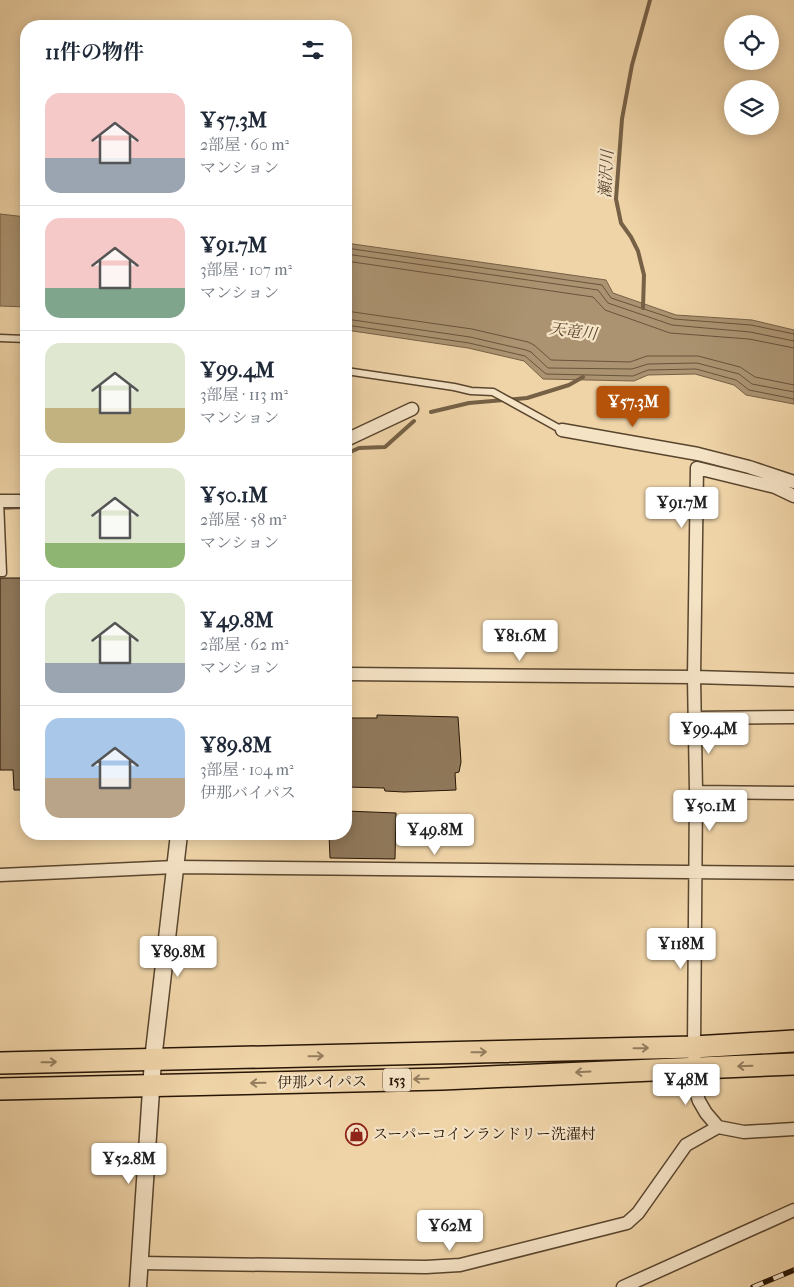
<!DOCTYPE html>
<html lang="ja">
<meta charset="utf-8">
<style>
:root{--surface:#fff;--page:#f6f6f7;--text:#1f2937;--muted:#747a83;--line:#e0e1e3;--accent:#b45309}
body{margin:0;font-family:"IM FELL French Canon","Noto Serif JP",serif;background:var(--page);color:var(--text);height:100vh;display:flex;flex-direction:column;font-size:19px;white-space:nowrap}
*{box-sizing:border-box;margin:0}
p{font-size:16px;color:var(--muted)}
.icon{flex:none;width:28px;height:28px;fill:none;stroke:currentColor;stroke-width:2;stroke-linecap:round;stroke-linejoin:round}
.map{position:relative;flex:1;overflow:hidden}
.panel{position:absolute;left:20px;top:20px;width:332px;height:820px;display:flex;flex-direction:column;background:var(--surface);border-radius:20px;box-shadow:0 2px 12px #0003}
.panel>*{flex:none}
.buttons{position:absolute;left:724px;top:15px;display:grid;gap:10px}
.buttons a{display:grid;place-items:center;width:55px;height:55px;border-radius:50%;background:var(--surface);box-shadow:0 2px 12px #0003;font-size:25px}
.price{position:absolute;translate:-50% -42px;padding:0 11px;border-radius:5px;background:#fff;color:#222;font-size:16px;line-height:32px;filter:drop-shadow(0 1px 2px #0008)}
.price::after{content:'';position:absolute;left:50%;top:30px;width:15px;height:11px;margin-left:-8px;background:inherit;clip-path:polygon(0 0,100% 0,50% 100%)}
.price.active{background:var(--accent);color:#fff}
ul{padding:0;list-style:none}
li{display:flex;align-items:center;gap:15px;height:125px;padding:0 25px}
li+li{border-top:1px solid var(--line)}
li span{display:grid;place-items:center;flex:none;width:140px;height:100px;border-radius:15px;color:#555}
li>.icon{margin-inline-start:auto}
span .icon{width:60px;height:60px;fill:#fffc;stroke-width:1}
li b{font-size:21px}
h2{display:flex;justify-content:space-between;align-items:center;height:60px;padding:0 25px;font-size:21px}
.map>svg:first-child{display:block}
.water{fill:#ab9371;stroke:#766146}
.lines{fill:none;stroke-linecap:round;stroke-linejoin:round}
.shore{stroke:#69543b;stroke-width:1}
.stream{stroke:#766146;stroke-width:4}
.building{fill:#8f785a;stroke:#271505}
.service-casing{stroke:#59452e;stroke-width:9}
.minor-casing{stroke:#59452e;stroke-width:15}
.tertiary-casing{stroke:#59452e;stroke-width:19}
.trunk-casing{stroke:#271505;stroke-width:24}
.service{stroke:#f5e3c6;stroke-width:6}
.minor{stroke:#f5e3c6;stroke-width:12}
.tertiary{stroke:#f5e3c6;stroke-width:16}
.trunk{stroke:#efd4a8;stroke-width:21}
.rail-casing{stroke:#271505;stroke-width:5.5}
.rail{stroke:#f5e3c6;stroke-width:4;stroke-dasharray:11;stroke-linecap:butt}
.oneway{stroke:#957e5f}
.labels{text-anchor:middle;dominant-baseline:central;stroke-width:4.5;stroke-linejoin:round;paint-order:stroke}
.shield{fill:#f5e3c6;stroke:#65533f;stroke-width:1}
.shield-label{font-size:14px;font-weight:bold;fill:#271505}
.street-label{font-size:15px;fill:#271505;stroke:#f5e3c6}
.poi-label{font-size:15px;fill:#271505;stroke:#f5e3c6;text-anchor:start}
.water-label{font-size:16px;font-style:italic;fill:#5c4730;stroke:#f5e3c6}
</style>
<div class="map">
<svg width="794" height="1287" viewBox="0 0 794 1287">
<rect width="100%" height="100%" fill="#efd4a8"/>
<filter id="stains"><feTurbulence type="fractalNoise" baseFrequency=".004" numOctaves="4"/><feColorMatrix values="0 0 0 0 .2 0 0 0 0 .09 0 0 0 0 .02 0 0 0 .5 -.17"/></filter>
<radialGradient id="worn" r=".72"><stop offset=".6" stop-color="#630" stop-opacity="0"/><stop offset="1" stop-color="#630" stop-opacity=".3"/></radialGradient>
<path class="water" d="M0,214l26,3v90l-26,-1z
M346,243l260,37 7,13 63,22 76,5 42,10v74l-48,-9 -12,-10 -39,-11 -47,1 -14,6 -91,-2 -19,-18 -56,-13 -122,-18z"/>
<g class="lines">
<path class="shore" d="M346,248l256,37 9,13 63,21 77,6 43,9
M346,254l252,36 10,13 64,22 78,7 44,9
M346,261l247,36 12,13 65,23 79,6 45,9
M346,311l126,18 56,13 6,3 17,15 79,2 17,-6h51l42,11 15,10 39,8
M346,319l124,18 56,13 5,2 17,16 84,1 16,-5 49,-1 42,11 13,10 42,8
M346,325l123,18 56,13 21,18 87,2 15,-6 48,-1 40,11 13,10 45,9"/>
<path class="stream" d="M643,308l1,-33 -6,-24 -7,-14 -10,-14 -5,-24 6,-80 10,-54 18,-65
M431,412l38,-9 58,-5 42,-13 14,-8
M346,454l13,-6 26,-1 29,-26
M0,508l23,-1"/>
</g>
<path class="building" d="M0,578h26v212h-12l-1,-20h-13z
M377,715l81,2 3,45 -2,10 -4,1 1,17 -52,2 -19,-1 -1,-3 -38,-1v-69h31z
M346,811l50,2 -1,46 -65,-1 -1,-24h17z"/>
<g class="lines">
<defs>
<path id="service" d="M0,338l26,1
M346,371l108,16 17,4 22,1 69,38
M0,573h3l-3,-72"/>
<path id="minor" d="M562,430l136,24 51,13 45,15
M346,440l66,-31
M794,496l-19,-9 -78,-19 -3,209 2,115 -2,255 2,45 3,9 7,12 12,14 26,5 50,-3
M0,501h26
M346,674l348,3 100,3
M695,718l99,-1
M696,792l98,1
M0,875l175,-8 619,6
M139,1263l287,4 34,-2 167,-42 11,-10 48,-68 32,-18
M623,1287l171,-77"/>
<path id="tertiary" d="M138,1287l15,-227 26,-226"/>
<path id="trunk" d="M0,1063l694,-16 100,-6
M0,1089l442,-10 352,-15"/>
</defs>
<use href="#service" class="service-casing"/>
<use href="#minor" class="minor-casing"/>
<use href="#tertiary" class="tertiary-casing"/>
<use href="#trunk" class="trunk-casing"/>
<use href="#service" class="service"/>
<use href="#minor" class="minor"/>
<use href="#tertiary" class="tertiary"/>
<use href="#trunk" class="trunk"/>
<defs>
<path id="rail" d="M753,1287l41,-17"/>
</defs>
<use href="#rail" class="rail-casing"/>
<use href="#rail" class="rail"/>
</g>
<defs><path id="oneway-shaft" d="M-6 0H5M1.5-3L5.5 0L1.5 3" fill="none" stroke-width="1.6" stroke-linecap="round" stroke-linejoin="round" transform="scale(1.25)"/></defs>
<g class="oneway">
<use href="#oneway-shaft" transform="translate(641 1048) rotate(-1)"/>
<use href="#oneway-shaft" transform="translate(479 1052) rotate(-1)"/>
<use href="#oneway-shaft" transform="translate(316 1056) rotate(-1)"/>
<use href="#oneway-shaft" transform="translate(49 1062) rotate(-1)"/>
<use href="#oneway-shaft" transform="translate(745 1066) rotate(178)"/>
<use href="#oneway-shaft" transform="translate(583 1072) rotate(177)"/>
<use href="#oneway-shaft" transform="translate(421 1079) rotate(179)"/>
<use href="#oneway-shaft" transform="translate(258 1083) rotate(179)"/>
</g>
<defs>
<symbol id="shop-ring" viewBox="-11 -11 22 22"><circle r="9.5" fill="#f5e3c6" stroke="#8f2418" stroke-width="1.5"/><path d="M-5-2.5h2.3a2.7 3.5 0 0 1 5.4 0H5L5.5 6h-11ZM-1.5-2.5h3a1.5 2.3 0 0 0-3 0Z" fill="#8f2418"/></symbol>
</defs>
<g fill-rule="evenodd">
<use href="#shop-ring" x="344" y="1122" width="25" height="25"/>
</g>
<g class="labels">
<rect class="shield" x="383" y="1068.5" width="28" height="23" rx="4"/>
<g class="shield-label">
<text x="397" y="1080">153</text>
</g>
<g class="street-label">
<text transform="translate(322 1082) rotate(-1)">伊那バイパス</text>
</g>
<g class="poi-label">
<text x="373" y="1134">スーパーコインランドリー洗濯村</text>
</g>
<g class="water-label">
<text transform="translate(606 174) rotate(-87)">瀬沢川</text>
<text transform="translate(573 331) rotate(7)">天竜川</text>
</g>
</g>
<rect width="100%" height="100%" filter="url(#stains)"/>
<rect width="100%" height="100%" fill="url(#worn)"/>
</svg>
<div class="buttons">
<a><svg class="icon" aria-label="locate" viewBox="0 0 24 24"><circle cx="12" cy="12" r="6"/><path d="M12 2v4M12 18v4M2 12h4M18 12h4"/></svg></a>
<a><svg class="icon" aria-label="layers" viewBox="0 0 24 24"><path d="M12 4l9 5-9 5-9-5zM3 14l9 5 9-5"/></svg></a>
</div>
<b class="price active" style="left:633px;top:428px">¥57.3M</b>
<b class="price" style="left:682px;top:529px">¥91.7M</b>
<b class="price" style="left:520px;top:662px">¥81.6M</b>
<b class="price" style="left:709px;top:755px">¥99.4M</b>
<b class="price" style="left:710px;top:832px">¥50.1M</b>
<b class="price" style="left:435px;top:856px">¥49.8M</b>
<b class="price" style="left:681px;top:970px">¥118M</b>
<b class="price" style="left:178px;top:978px">¥89.8M</b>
<b class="price" style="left:686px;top:1106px">¥48M</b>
<b class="price" style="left:129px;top:1185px">¥52.8M</b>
<b class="price" style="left:450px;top:1252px">¥62M</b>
<section class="panel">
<h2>11件の物件<svg class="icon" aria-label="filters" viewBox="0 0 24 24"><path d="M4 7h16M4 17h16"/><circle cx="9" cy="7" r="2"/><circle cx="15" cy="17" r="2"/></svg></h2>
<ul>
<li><span style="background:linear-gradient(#f6c9c9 65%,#9aa5b1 0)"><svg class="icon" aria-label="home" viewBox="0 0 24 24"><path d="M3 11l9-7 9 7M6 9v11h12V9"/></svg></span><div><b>¥57.3M</b><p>2部屋 · 60 m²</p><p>マンション</p></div></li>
<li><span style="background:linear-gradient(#f6c9c9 70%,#7fa58c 0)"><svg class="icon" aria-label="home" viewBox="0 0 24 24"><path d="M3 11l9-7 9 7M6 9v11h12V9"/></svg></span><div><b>¥91.7M</b><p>3部屋 · 107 m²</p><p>マンション</p></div></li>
<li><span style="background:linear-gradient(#dfe7d0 65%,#c2b280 0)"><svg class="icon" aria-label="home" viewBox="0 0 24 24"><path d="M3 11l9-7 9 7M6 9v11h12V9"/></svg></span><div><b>¥99.4M</b><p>3部屋 · 113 m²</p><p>マンション</p></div></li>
<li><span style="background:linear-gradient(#dfe7d0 75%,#8fb573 0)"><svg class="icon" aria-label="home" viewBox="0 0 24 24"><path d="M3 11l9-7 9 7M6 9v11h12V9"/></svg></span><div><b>¥50.1M</b><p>2部屋 · 58 m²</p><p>マンション</p></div></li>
<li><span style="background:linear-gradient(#dfe7d0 70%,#9aa5b1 0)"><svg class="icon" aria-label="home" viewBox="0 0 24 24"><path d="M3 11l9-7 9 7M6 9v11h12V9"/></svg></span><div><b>¥49.8M</b><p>2部屋 · 62 m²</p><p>マンション</p></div></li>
<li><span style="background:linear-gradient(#a9c7e8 60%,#b9a48a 0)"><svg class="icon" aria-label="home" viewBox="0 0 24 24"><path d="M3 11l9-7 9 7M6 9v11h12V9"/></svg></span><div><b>¥89.8M</b><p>3部屋 · 104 m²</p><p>伊那バイパス</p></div></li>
</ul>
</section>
</div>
